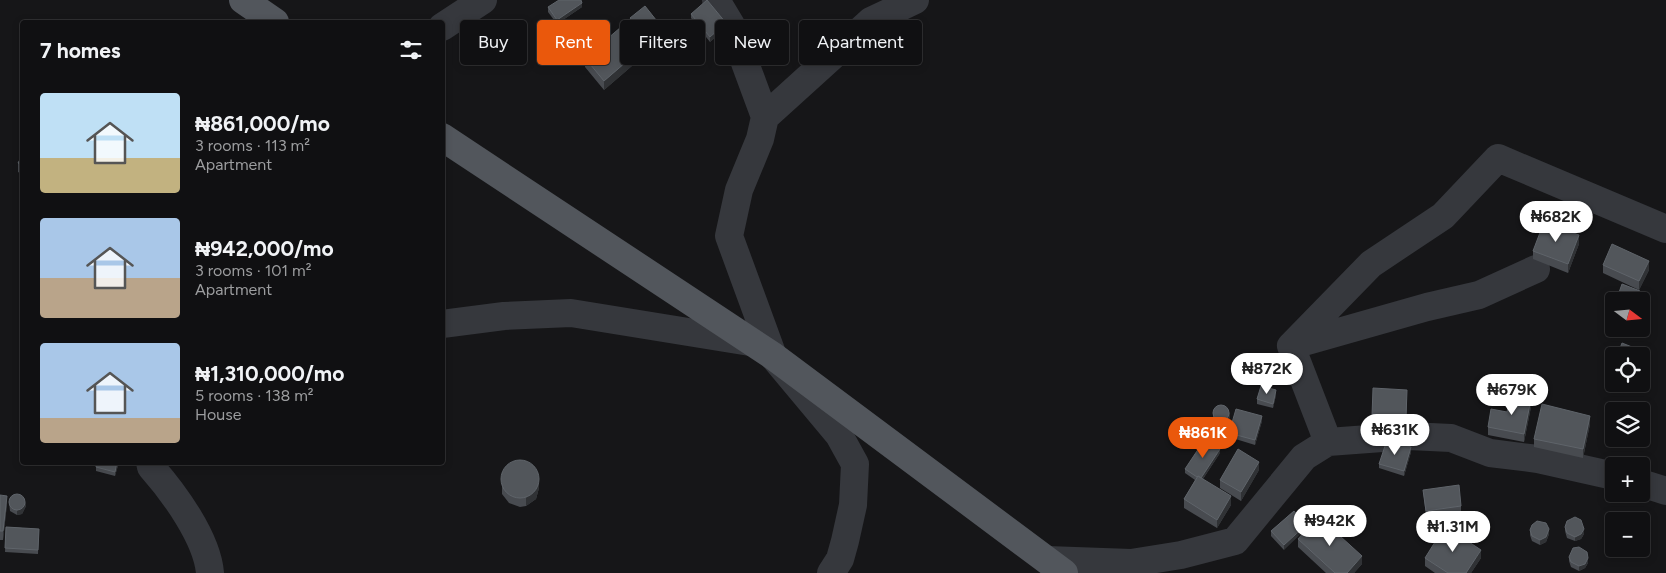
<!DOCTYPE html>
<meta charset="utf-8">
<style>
:root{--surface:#101012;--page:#1e1e20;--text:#f1f3f6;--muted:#9c9d9f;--line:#303032;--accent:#ea580c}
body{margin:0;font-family:Figtree,sans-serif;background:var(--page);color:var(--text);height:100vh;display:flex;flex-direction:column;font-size:19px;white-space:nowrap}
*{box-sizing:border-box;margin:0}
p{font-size:16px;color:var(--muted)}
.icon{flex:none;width:28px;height:28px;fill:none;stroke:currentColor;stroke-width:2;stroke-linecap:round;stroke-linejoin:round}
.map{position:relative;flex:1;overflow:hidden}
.details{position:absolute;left:20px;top:20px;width:425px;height:445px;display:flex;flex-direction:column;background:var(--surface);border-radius:5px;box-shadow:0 2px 8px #0003,0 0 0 1px var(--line)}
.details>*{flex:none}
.top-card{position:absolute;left:460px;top:20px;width:475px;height:45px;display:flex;gap:10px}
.needle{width:32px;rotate:106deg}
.controls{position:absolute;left:1605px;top:292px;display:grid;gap:10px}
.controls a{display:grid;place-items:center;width:45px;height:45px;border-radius:5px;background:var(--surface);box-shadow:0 2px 8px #0003,0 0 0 1px var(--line);font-size:25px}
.price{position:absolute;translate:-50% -42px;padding:0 11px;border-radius:18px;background:#fff;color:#222;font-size:16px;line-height:32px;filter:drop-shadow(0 1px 2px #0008)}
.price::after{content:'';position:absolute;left:50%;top:30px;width:15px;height:11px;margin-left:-8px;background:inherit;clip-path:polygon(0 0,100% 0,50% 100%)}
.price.on{background:var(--accent);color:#fff}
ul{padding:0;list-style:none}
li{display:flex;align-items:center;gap:15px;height:125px;padding:0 20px}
li span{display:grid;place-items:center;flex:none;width:140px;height:100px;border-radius:5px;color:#555}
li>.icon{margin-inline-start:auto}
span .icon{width:60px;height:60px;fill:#fffc;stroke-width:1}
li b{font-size:21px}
h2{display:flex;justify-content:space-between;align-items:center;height:60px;padding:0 20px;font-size:21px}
.pill{padding:0 18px;border-radius:5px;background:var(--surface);box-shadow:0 2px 8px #0003,0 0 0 1px var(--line);font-size:18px;line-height:45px}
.pill.on{background:var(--accent);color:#fff}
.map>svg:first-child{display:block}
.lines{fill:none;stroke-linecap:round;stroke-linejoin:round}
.minor{stroke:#36383d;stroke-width:28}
.major{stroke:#52565c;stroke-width:28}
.wall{fill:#484b50}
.shaded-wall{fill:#303235}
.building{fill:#52565b;stroke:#5f646a}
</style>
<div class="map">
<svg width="1666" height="573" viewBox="0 0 1666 573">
<rect width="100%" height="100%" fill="#161618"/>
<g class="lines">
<path class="minor" d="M716,0l15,25 34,92 -5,22 -21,51 -10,46 44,120 66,79 16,29 -2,41 -8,36 -5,18 -9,14
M442,27l41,-27
M765,117l106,-96 44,-21
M442,324l62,-8 67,-3 179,29
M1293,345l134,-38 52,-12 57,-26
M1328,442l-37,-96 80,-82 72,-48 55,-58 168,71
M150,462l1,5c23,26 56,71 59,106
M1641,483l25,8
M1047,560l84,3 50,-8 54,-14 69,-84 24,-15 81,-6 42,2 39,15 48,6 76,17"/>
<path class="major" d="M243,0l32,22
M442,137l331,219 291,217"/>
</g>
<path class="wall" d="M548,7h34l-25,17 -9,-12z
M691,14l35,14 -16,14 -19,-24z
M630,18l34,16 -14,12 -20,-23z
M667,33l25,2 -16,13 -9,-11z
M647,53l-43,37 -19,-23v-9z
M22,156v18l-4,-2v-9z
M1579,244l-11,29 -35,-14v-8z
M1603,265l46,5 -10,20 -36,-17z
M1614,365v13l-3,-1v-5z
M1630,384h7l-1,2z
M1276,395l-3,13 -16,-4v-5z
M1407,399l-1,27 -34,-2v-8z
M1531,407l-7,35 -36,-7v-8l19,-15z
M1213,413l17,4 -3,7 -5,2 -7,-3 -2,-6z
M1262,421l-7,24 -26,-8v-4z
M1590,424l-7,34 -49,-11v-8z
M1411,452l-7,24 -25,-8v-4z
M1220,453l-17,26 28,26 -14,23 -33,-20v-9l11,-19 -10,-7v-4z
M119,462l-4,14 -19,-5v-4z
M1259,470l-18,31 -21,-13v-8z
M502,472l37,16 -3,11 -10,7 -6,1 -11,-4 -7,-9z
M1423,490l38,16v5l-35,5z
M0,495l7,9 -4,36h-3z
M9,502l17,4 -4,8 -5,1 -7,-4z
M1294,511l-10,39 -13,-14v-5z
M6,527l33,2 -1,25 -33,-2z
M1565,527l19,7 -3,5 -6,2 -8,-3 -2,-7z
M1530,530l19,4 -3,8 -6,3 -8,-4 -2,-6z
M1298,539l64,25 -8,9h-28l-28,-26z
M1569,557l19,6 -3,5 -6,3 -8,-4 -2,-6z
M1425,558h56l-10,15h-36l-10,-7z"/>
<path class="shaded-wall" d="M582,3v4l-25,17v-4z
M726,23v5l-16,14v-5z
M664,30v4l-14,12v-4z
M692,31v4l-16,13v-4z
M647,44v9l-43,37v-9z
M1579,235v9l-11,29v-9z
M1649,261v9l-10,20v-9z
M1640,291v4l-2,6h-2z
M1647,353v4l-6,16v-5z
M1276,390v5l-3,13v-4z
M1531,399v8l-7,35v-8z
M1230,412v5l-3,7 -5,2v-4z
M1262,416v5l-7,24v-5z
M1590,416v8l-7,34v-9z
M1411,447v5l-7,24v-5z
M1220,449v4l-20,30v-4z
M117,462h2l-4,14v-4z
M1259,462v8l-18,31v-9z
M539,479v9l-3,11 -10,7v-8z
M7,496v8l-4,36v-9z
M1231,496v9l-14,23v-8z
M26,502v4l-4,8 -5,1v-4z
M1306,525v4l-22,21v-5z
M1549,529v5l-3,8 -6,3v-5z
M1584,529v5l-3,5 -6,2v-4z
M1481,550v8l-10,15h-5z
M1362,556v8l-8,9h-7z
M1588,558v5l-3,5 -6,3v-5z"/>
<path class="building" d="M559,0h22l1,3 -25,17 -9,-13z
M707,0l19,23 -16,14 -19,-23z
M645,6l19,24 -14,12 -20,-24z
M682,19l10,12 -16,13 -9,-11z
M628,21l19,23 -43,37 -19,-23z
M22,156v9l-4,-2z
M1544,222l35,13 -11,29 -35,-13z
M1612,244l37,17 -10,20 -36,-16z
M1622,284l18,7 -4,10h-20z
M1622,343l25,10 -6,15v-12h-24z
M1614,365v8l-3,-1z
M1261,386l15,4 -3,14 -16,-5z
M1373,388l34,2 -1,27 -34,-1z
M1511,394l20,5 -7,35 -36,-7 3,-18 16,3z
M1542,404l48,12 -7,33 -49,-10z
M1213 413a8 8 0 1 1 16 0a8 8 0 1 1-16 0Z
M1236,409l26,7 -7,24 -26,-7z
M1205,439l15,10 -19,29 -3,-2 -1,1 -12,-8z
M1387,440l24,7 -7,24 -25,-7z
M1238,449l21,13 -18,30 -21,-12z
M501 479a19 19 0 1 1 38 0a19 19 0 1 1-38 0Z
M97,462h20l-2,10 -19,-5z
M1198,476l33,20 -14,24 -33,-21z
M1459,485l2,21 -35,5 -3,-21z
M9 502a8 8 0 1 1 16 0a8 8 0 1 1-16 0Z
M0,495l7,1 -4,35h-3z
M1294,511l12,14 -22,20 -13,-14z
M1318,516l44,40 -15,17h-12l-37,-34z
M1575,517l6,3 3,9 -3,5 -6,3 -8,-4 -2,-6 2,-6z
M1537,521l9,2 3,6 -3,8 -6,3 -8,-4 -2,-6 2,-5z
M1445,526l36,24 -15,23h-18l-23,-15z
M6,527l33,2 -1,21 -33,-2z
M1579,547l8,5 1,6 -3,6 -6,2 -8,-4 -2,-5 4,-9z"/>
</svg>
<div class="controls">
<a><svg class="needle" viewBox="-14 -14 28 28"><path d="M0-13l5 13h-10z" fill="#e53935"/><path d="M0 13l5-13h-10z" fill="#9c9d9f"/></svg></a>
<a><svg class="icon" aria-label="locate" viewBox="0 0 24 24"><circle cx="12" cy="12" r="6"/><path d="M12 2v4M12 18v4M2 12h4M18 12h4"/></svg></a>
<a><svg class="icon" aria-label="layers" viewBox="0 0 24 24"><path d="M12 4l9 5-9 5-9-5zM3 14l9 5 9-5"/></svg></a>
<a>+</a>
<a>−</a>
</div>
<b class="price" style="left:1556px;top:243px">₦682K</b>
<b class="price" style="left:1267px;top:395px">₦872K</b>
<b class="price" style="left:1512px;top:416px">₦679K</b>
<b class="price" style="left:1395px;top:456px">₦631K</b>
<b class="price on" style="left:1203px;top:459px">₦861K</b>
<b class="price" style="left:1330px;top:547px">₦942K</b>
<b class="price" style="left:1453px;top:553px">₦1.31M</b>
<div class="top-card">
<a class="pill">Buy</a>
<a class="pill on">Rent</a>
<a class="pill">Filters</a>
<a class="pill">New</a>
<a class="pill">Apartment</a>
</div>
<section class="details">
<h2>7 homes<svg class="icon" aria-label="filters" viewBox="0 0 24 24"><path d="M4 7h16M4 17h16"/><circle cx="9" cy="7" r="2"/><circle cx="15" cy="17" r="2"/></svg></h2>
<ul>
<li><span style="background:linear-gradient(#bfe0f5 65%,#c2b280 0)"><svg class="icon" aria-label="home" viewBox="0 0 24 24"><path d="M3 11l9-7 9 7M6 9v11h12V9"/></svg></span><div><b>₦861,000/mo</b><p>3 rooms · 113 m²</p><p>Apartment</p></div></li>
<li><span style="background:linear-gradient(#a9c7e8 60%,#b9a48a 0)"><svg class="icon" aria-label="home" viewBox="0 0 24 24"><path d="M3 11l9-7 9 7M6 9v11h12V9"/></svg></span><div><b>₦942,000/mo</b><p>3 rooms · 101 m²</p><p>Apartment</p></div></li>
<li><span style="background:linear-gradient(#a9c7e8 75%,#b9a48a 0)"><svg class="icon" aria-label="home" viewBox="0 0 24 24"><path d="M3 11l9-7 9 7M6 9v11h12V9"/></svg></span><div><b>₦1,310,000/mo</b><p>5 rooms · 138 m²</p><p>House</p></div></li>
</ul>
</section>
</div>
